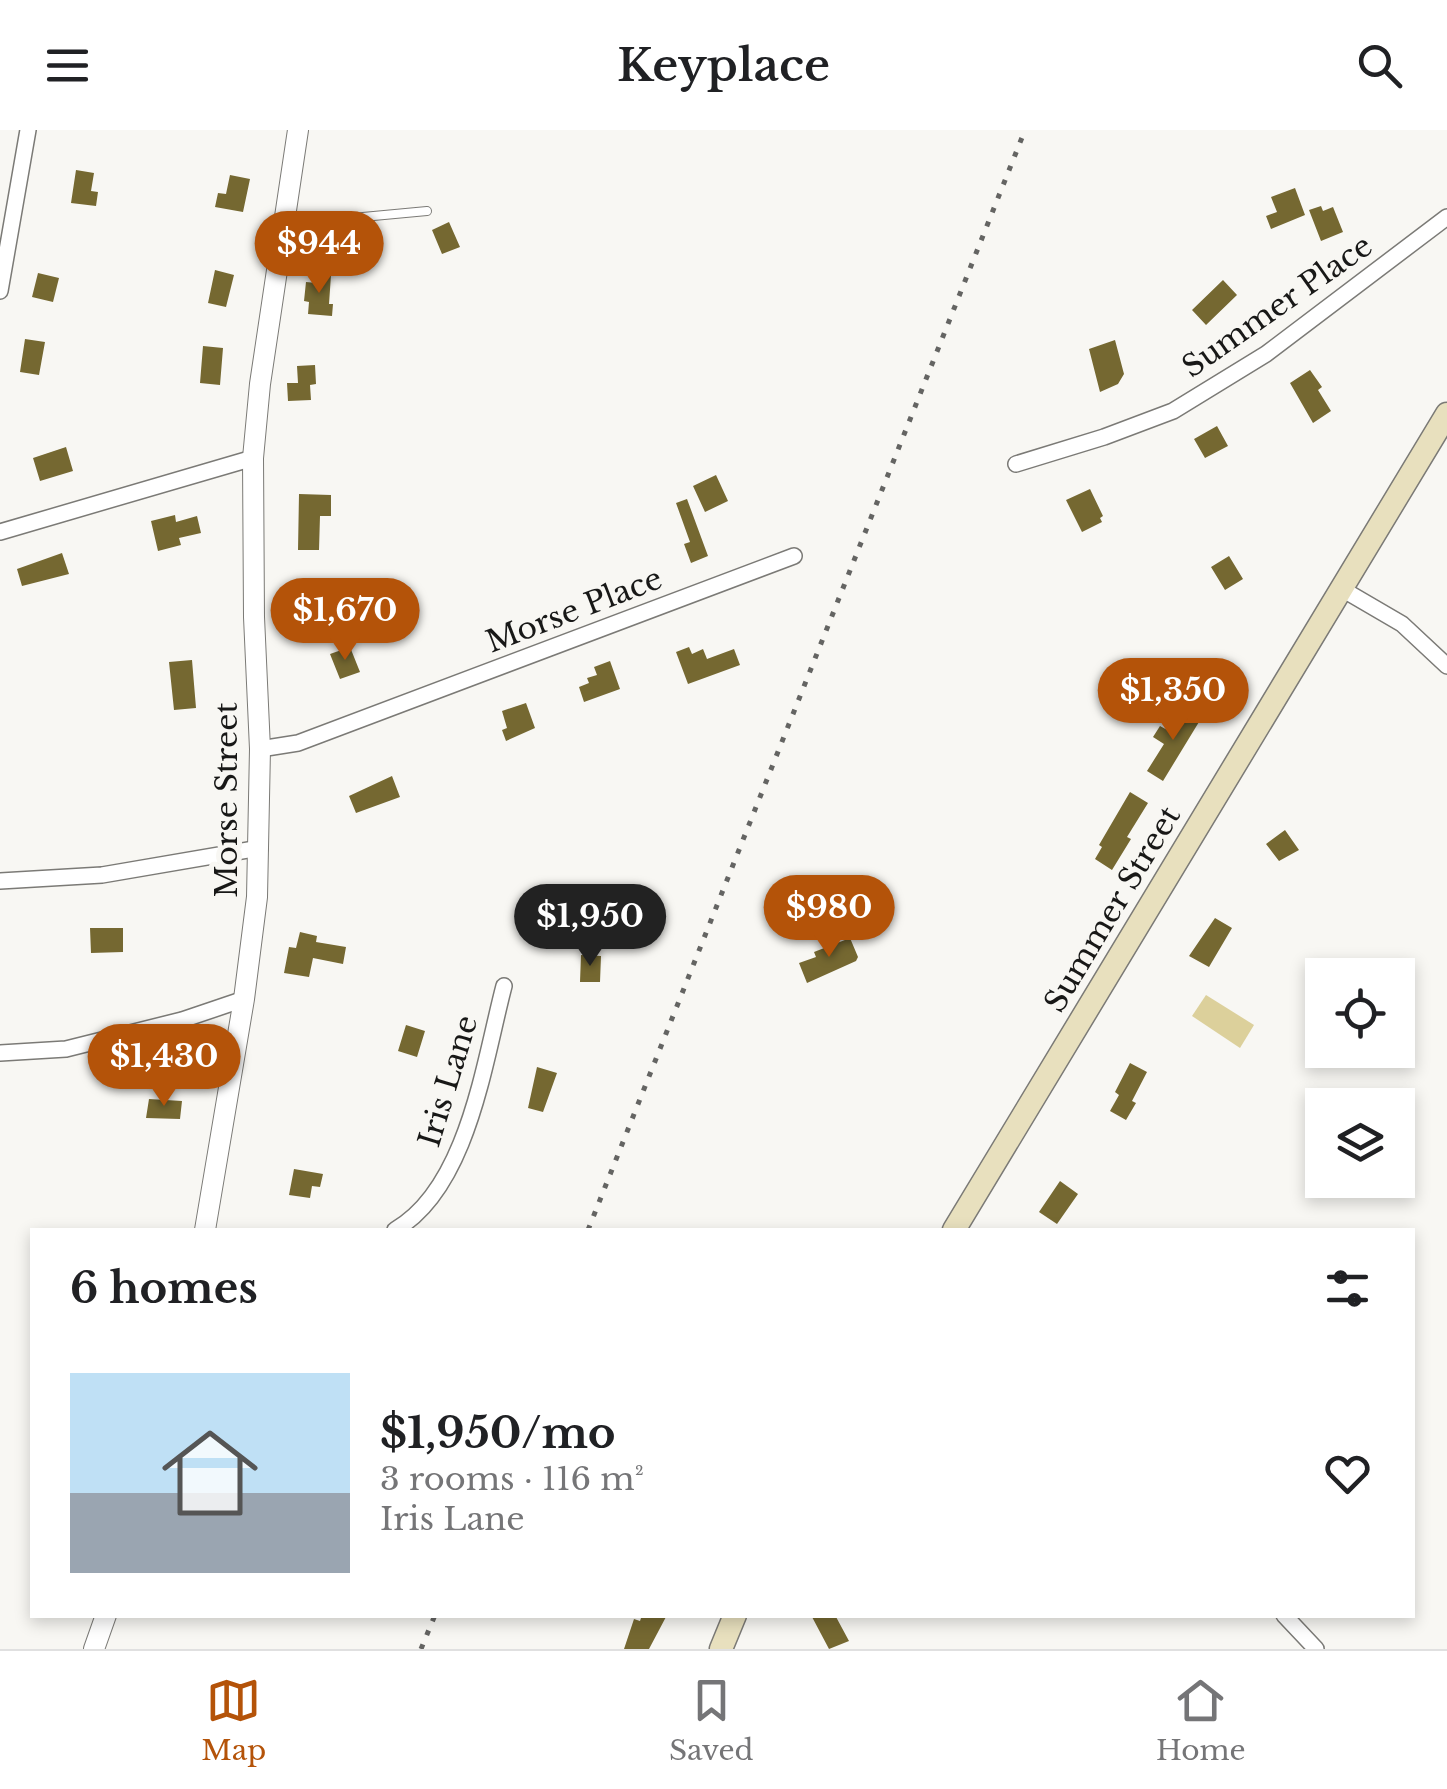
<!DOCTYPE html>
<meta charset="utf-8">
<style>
:root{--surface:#fff;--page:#f2f2f2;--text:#202124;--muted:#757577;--line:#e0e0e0;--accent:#b45309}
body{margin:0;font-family:"Libre Baskerville",serif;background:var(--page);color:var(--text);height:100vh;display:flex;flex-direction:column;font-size:38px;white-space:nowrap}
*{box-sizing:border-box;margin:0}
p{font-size:32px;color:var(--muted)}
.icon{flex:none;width:55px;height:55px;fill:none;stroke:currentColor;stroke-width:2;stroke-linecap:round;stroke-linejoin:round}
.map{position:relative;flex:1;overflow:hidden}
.drawer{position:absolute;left:30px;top:1098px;width:1385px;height:390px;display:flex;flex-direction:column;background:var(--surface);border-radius:0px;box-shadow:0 5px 15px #0003}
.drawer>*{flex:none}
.buttons{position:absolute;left:1305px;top:828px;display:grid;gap:20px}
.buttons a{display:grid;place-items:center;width:110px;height:110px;border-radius:0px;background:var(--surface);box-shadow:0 5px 15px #0003;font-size:50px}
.price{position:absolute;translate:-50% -85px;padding:0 22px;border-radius:35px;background:var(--accent);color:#fff;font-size:32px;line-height:65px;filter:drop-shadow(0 2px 5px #0008)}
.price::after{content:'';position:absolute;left:50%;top:60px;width:30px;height:22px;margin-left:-15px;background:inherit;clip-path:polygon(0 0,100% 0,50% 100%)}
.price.active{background:#222;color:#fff}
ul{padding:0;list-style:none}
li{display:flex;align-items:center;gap:30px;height:250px;padding:0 40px}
li span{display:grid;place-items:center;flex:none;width:280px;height:200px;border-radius:0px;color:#555}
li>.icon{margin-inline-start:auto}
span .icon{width:120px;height:120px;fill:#fffc;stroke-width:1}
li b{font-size:42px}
h2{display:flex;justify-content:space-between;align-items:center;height:120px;padding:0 40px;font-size:42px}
header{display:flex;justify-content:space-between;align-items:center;height:130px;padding:0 40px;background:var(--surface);font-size:45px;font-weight:600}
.dock{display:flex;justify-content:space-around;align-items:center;height:140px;border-top:2px solid var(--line);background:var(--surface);font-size:28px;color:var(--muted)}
.dock a{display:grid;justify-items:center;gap:5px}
.dock .active{color:var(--accent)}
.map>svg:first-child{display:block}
.garden{fill:#dcd09b}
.building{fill:#756831}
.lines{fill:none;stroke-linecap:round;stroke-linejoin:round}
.service-casing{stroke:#7b7a76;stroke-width:10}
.minor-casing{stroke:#7b7a76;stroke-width:18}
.tertiary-casing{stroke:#7b7a76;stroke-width:22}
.secondary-casing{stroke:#7b7a76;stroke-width:25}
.service{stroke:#fff;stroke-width:8}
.minor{stroke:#fff;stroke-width:15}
.tertiary{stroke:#fff;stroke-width:20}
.secondary{stroke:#e8e0be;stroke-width:22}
.rail{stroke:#646462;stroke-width:5;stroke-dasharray:5 10;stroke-linecap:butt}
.labels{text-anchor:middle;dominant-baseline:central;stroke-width:10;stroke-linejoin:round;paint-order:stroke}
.street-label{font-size:30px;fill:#181817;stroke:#f8f7f3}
</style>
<header><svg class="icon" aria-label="menu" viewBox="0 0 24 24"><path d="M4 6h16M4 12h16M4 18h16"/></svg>Keyplace<svg class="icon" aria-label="search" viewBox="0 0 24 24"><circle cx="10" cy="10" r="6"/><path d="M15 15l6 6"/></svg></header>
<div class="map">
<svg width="1447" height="1519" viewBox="0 0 1447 1519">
<rect width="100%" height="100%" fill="#f8f7f3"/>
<path class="garden" d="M1206,865l48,30 -14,23 -48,-32z"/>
<path class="building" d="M76,40l18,3 -3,18 7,1 -2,14 -25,-3z
M230,45l20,4 -7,33 -28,-5 3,-14 8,1z
M1295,58l10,27 -34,14 -5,-13 11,-4 -6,-15z
M1321,76l2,5 10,-4 10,25 -22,9 -12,-31z
M449,92l11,25 -18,7 -10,-24z
M215,140l19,5 -8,32 -18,-4z
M38,143l21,5 -6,24 -21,-5z
M318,144l13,1 -2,29h4l-1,12 -24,-2 1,-12 -5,-1 2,-19 11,1z
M1223,150l14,15 -31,30 -14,-15z
M25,209l20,3 -6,33 -19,-3z
M1115,210l9,34 -6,10 -18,8 -11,-43z
M203,216l20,2 -3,37 -20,-2z
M315,235l1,19 -6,1 1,15 -23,1 -1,-18h11l-1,-17z
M1310,240l12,17 -4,3 13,21 -18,12 -23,-40z
M1217,296l11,20 -23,12 -11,-19z
M66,317l7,24 -33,10 -7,-23z
M716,345l12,26 -23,11 -12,-26z
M1090,359l13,27 -3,2 2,4 -20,10 -16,-32z
M299,364l32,1v21h-11l-1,34h-21z
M687,369l21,57 -17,7 -7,-19 6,-2 -14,-39z
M175,385l1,7 21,-6 4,17 -22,5 2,7 -23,6 -7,-30z
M62,423l7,21 -47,12 -5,-17z
M1229,426l14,23 -18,11 -14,-23z
M350,517l10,25 -20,7 -10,-25z
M689,517l3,7 11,-5 4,10 27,-10 6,16 -52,19 -12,-32z
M192,530l4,48 -22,2 -5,-48z
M610,531l10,28 -36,13 -5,-15 10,-4 -2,-5 10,-3 -3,-8z
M526,573l9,25 -29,13 -4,-11 5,-2 -5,-17z
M1186,578l16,9 -39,64 -16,-10 17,-27 -11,-7 7,-11 11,6z
M392,646l8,21 -44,16 -7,-17z
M1130,662l18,11 -21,34 4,2 -19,31 -17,-11 7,-12 -3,-2z
M1285,700l14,20 -20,11 -13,-17z
M1215,788l17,10 -23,39 -20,-11z
M90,798h33v24l-32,1z
M300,802l17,4 -1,6 30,5 -3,17 -30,-6 -4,19 -25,-4 5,-26 7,1z
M850,808l8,19 -2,4 -49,22 -8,-20 17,-6 -2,-5z
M581,825l20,1 -1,26h-20z
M406,895l19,6 -8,26 -19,-6z
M1130,933l17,9 -15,29 4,2 -10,17 -16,-9 9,-16 -4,-3z
M537,937l20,6 -14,39 -15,-4z
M149,969l33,2 -2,18 -34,-1z
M294,1039l29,5 -3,13 -8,-1 -2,12 -21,-3z
M1060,1051l18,13 -21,30 -18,-12z
M642,1485h25l-18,34h-25l10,-30 6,2z
M811,1485h24l14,26 -20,8z"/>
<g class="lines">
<defs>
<path id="service" d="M288,94l139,-13"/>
<path id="minor" d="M0,161l28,-161
M1016,334l88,-27 69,-26 93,-57 181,-137
M0,402l253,-74
M1342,459l60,35 45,42
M260,619l38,-6 496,-187
M0,751l102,-6 158,-27
M0,923l66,-4 116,-29 62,-21
M395,1100c73,-42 89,-168 109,-244
M1284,1485l32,34"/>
<path id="tertiary" d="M205,1100l39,-231 13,-102 3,-148 -6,-132 -1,-159 7,-74 38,-254
M94,1519l12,-34"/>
<path id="secondary" d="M954,1100l493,-816
M721,1519l14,-34"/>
</defs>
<use href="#service" class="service-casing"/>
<use href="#minor" class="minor-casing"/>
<use href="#tertiary" class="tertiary-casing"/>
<use href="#secondary" class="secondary-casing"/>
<use href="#service" class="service"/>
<use href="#minor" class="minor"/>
<use href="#tertiary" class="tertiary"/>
<use href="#secondary" class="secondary"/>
<path class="rail" d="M588,1100l437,-1100
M421,1519l14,-34"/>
</g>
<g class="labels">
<g class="street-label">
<text transform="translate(1277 176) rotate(-35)">Summer Place</text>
<text transform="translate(574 480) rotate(-21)">Morse Place</text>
<text transform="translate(226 670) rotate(-90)">Morse Street</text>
<text transform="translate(1112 779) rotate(-59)">Summer Street</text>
<text transform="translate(448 951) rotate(-73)">Iris Lane</text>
</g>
</g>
</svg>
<div class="buttons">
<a><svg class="icon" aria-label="locate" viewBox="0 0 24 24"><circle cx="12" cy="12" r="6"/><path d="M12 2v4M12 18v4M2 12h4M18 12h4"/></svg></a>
<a><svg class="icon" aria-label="layers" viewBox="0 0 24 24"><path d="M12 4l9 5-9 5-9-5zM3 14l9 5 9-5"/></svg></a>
</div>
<b class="price" style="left:319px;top:166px">$944</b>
<b class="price" style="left:345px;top:533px">$1,670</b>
<b class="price" style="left:1173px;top:613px">$1,350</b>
<b class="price" style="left:829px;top:830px">$980</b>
<b class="price active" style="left:590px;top:839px">$1,950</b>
<b class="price" style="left:164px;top:979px">$1,430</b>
<section class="drawer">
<h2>6 homes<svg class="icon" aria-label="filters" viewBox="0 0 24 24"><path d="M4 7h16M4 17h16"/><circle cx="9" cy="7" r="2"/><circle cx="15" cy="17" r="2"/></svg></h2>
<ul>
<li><span style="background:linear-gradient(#bfe0f5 60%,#9aa5b1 0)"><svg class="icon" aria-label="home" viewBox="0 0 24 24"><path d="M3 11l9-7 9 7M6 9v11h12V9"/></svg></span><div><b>$1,950/mo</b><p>3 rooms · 116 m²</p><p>Iris Lane</p></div><svg class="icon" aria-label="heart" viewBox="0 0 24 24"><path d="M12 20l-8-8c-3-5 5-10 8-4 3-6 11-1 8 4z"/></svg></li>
</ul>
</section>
</div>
<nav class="dock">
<a class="active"><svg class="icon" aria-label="map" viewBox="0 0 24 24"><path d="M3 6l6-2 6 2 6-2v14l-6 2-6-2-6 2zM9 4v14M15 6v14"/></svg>Map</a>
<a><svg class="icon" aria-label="saved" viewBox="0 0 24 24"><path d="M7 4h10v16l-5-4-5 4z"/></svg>Saved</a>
<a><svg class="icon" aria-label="home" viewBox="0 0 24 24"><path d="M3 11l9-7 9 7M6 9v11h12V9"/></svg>Home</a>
</nav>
